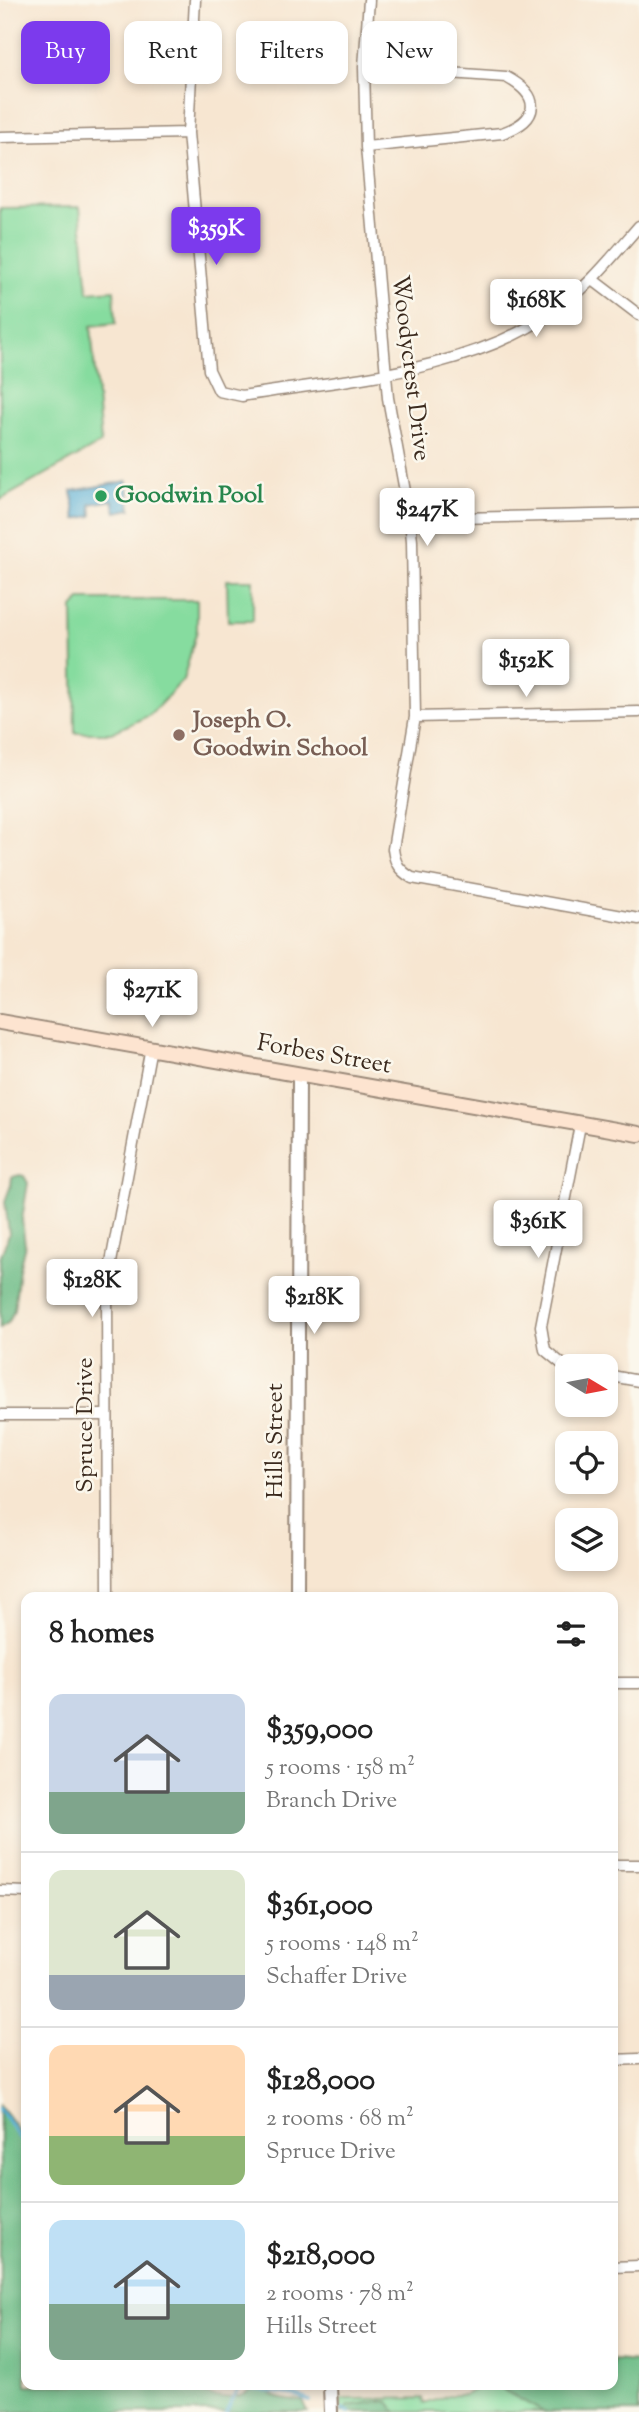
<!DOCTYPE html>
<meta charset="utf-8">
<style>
:root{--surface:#fff;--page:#f2f2f2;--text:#222;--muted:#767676;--line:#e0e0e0;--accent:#7c3aed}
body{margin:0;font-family:"Sorts Mill Goudy",serif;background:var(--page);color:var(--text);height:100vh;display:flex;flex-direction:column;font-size:26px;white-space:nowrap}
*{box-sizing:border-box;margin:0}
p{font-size:23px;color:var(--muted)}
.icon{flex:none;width:38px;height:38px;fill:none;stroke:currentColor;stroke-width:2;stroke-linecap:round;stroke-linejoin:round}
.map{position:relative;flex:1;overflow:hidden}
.sheet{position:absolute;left:21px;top:1592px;width:597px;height:798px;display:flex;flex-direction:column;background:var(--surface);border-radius:14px;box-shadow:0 4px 10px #0003}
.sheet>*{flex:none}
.hud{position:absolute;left:21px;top:21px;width:598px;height:63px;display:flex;gap:14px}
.needle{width:46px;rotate:100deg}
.buttons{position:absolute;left:555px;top:1354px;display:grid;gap:14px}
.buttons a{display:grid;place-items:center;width:63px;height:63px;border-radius:14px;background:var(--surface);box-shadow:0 4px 10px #0003;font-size:35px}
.price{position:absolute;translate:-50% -60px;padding:0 16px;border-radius:7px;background:#fff;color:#222;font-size:23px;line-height:46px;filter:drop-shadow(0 2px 4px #0008)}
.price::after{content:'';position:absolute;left:50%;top:42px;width:21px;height:16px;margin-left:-10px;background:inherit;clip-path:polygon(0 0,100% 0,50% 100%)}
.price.selected{background:var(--accent);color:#fff}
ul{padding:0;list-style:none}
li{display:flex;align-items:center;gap:21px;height:175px;padding:0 28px}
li+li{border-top:2px solid var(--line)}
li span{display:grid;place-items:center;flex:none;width:196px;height:140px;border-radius:14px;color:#555}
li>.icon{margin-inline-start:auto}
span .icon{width:84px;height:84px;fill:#fffc;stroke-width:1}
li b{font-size:30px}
h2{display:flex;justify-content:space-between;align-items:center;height:84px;padding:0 28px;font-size:30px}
.pill{padding:0 24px;border-radius:14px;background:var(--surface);box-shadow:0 4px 10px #0003;font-size:24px;line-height:63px}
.pill.selected{background:var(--accent);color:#fff}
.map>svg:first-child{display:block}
.green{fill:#86dc9f;stroke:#60835e;stroke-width:2}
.forest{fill:#6cbc86;stroke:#547352;stroke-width:2}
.water{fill:#5bb0d7;stroke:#4b6d7a;stroke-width:2}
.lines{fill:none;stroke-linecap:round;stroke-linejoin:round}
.stream{stroke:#5bb0d7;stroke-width:3.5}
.minor-casing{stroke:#998878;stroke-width:13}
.tertiary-casing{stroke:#998878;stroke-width:16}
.secondary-casing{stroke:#998878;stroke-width:18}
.minor{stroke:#fff;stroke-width:10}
.tertiary{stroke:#fff;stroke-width:12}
.secondary{stroke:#fde4d0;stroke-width:14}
.leisure-dot{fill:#2e9e5b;stroke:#fbf7ec;stroke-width:2.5}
.education-dot{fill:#8d6e63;stroke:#fbf7ec;stroke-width:2.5}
.labels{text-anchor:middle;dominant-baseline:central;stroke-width:5;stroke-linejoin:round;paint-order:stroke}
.street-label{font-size:24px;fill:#3b2a1e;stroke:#fbf7ec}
.leisure-label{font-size:24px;font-weight:bold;fill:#27864d;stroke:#fbf7ec;text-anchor:start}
.education-label{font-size:24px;font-weight:bold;fill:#785e54;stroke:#fbf7ec;text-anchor:start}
</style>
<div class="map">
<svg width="639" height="2412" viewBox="0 0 639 2412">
<rect width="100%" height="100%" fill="#fbf7ec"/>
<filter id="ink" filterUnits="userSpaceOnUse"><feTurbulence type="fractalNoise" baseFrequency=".0143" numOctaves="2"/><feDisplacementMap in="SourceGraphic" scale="14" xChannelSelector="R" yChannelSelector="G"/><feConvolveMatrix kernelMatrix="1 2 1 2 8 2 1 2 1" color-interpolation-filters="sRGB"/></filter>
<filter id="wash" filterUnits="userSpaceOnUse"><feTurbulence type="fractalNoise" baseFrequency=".00686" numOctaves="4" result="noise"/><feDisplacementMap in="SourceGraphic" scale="28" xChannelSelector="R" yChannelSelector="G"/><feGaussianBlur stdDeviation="1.57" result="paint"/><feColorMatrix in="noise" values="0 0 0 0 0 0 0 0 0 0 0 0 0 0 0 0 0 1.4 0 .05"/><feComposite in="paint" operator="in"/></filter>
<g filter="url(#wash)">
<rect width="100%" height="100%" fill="#f7e6d1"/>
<path class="green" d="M80,207l8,85 26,-2 2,33 -25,3 10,117 -101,57v-292z
M227,580h26v41h-25z
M80,600h117v30l-14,50 -33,35 -39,18h-36l-2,-125z
M483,2385h17l5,6 107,-6 27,27h-298v-13l82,-1 1,6 24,-9h16z"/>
<path class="forest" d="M20,1175l4,1 4,7 -6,37 3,25 -6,24 -5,41 -5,12 -9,6v-70l9,-24 -4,-33 6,-16 1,-8z
M0,2105l26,36v244h169c7,13 33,15 46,11 5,-2 10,-7 15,-7 8,-2 14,5 20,8 8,4 19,3 27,4l5,11h-308z
M613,2360l26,2v50h-96l-38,-21 -5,-6h112z
M381,2401l8,1 8,10h-53l4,-6z"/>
<path class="water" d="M127,481l4,28 -15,3 -3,-12 -22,4 1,12 -16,3 -4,-28z"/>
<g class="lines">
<path class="stream" d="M0,2109l26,39
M240,2387l54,8 16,6
M343,2410l6,2
M226,2412l14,-26"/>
</g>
</g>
<g filter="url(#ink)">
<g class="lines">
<defs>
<path id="minor" d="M195,0l-7,133 21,237 10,21 23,5c102,-17 224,-23 311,-84 34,-23 59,-55 86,-86
M369,0l-5,67 2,80 22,251 22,121 2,22 3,176 -22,132c2,15 6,21 19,29l227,41
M364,67l142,10c36,19 34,43 -4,56l-136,14
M0,137l188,-4
M593,280l46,35
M410,519l229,-5
M415,717l224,-5
M567,1368l-22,-18 -4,-24 39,-201
M606,1375l33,6
M0,1415h106
M108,1598l-1,-314 44,-237
M612,1683h27
M612,1865h27
M0,1891l26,1
M612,2060l27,-1
M612,2267l27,-1"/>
<path id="tertiary" d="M297,1598l2,-524
M330,2385l1,27"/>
<path id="secondary" d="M0,1022l639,112"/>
</defs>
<use href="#minor" class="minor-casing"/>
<use href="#tertiary" class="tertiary-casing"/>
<use href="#secondary" class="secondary-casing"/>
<use href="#minor" class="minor"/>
<use href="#tertiary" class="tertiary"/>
<use href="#secondary" class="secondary"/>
</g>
</g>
<circle class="leisure-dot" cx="101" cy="496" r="7"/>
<circle class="education-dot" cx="179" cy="735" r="7"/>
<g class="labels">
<g class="street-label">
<text transform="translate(410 368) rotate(83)">Woodycrest Drive</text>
<text transform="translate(324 1055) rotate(10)">Forbes Street</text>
<text transform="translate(86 1425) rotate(-90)">Spruce Drive</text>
<text transform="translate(276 1441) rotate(-90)">Hills Street</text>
</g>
<g class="leisure-label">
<text x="115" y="496">Goodwin Pool</text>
</g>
<g class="education-label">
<text x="193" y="721">Joseph O.<tspan x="193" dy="28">Goodwin School</tspan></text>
</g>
</g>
</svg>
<div class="buttons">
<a><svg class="needle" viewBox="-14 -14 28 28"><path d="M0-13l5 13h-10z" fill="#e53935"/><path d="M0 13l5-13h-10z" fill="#767676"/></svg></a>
<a><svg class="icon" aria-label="locate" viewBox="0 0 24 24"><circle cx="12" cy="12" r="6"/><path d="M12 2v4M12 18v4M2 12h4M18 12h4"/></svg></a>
<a><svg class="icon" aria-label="layers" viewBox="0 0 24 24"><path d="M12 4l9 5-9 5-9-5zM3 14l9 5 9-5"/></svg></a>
</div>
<b class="price selected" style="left:216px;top:267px">$359K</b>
<b class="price" style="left:536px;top:339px">$168K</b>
<b class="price" style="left:427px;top:548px">$247K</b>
<b class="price" style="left:526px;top:699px">$152K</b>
<b class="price" style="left:152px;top:1029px">$271K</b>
<b class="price" style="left:538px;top:1260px">$361K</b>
<b class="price" style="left:92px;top:1319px">$128K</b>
<b class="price" style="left:314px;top:1336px">$218K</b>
<div class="hud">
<a class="pill selected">Buy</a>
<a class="pill">Rent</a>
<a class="pill">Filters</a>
<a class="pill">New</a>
</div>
<section class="sheet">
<h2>8 homes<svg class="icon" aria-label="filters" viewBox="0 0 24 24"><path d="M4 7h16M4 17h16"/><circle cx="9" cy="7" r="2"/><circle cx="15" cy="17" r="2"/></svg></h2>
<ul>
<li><span style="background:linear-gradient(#c9d6e8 70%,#7fa58c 0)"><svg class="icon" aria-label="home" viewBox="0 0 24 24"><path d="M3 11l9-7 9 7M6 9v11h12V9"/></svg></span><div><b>$359,000</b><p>5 rooms · 158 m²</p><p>Branch Drive</p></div></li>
<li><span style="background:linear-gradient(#dfe7d0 75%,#9aa5b1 0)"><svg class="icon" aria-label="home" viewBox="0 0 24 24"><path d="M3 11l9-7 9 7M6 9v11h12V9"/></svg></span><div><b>$361,000</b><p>5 rooms · 148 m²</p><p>Schaffer Drive</p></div></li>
<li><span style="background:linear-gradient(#ffd9b3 65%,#8fb573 0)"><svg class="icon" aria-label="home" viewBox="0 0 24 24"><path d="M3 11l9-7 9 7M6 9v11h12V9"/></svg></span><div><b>$128,000</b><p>2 rooms · 68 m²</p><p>Spruce Drive</p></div></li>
<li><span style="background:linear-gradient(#bfe0f5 60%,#7fa58c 0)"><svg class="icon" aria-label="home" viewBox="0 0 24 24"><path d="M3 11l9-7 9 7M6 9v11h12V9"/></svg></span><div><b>$218,000</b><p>2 rooms · 78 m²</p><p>Hills Street</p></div></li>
</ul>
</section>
</div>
